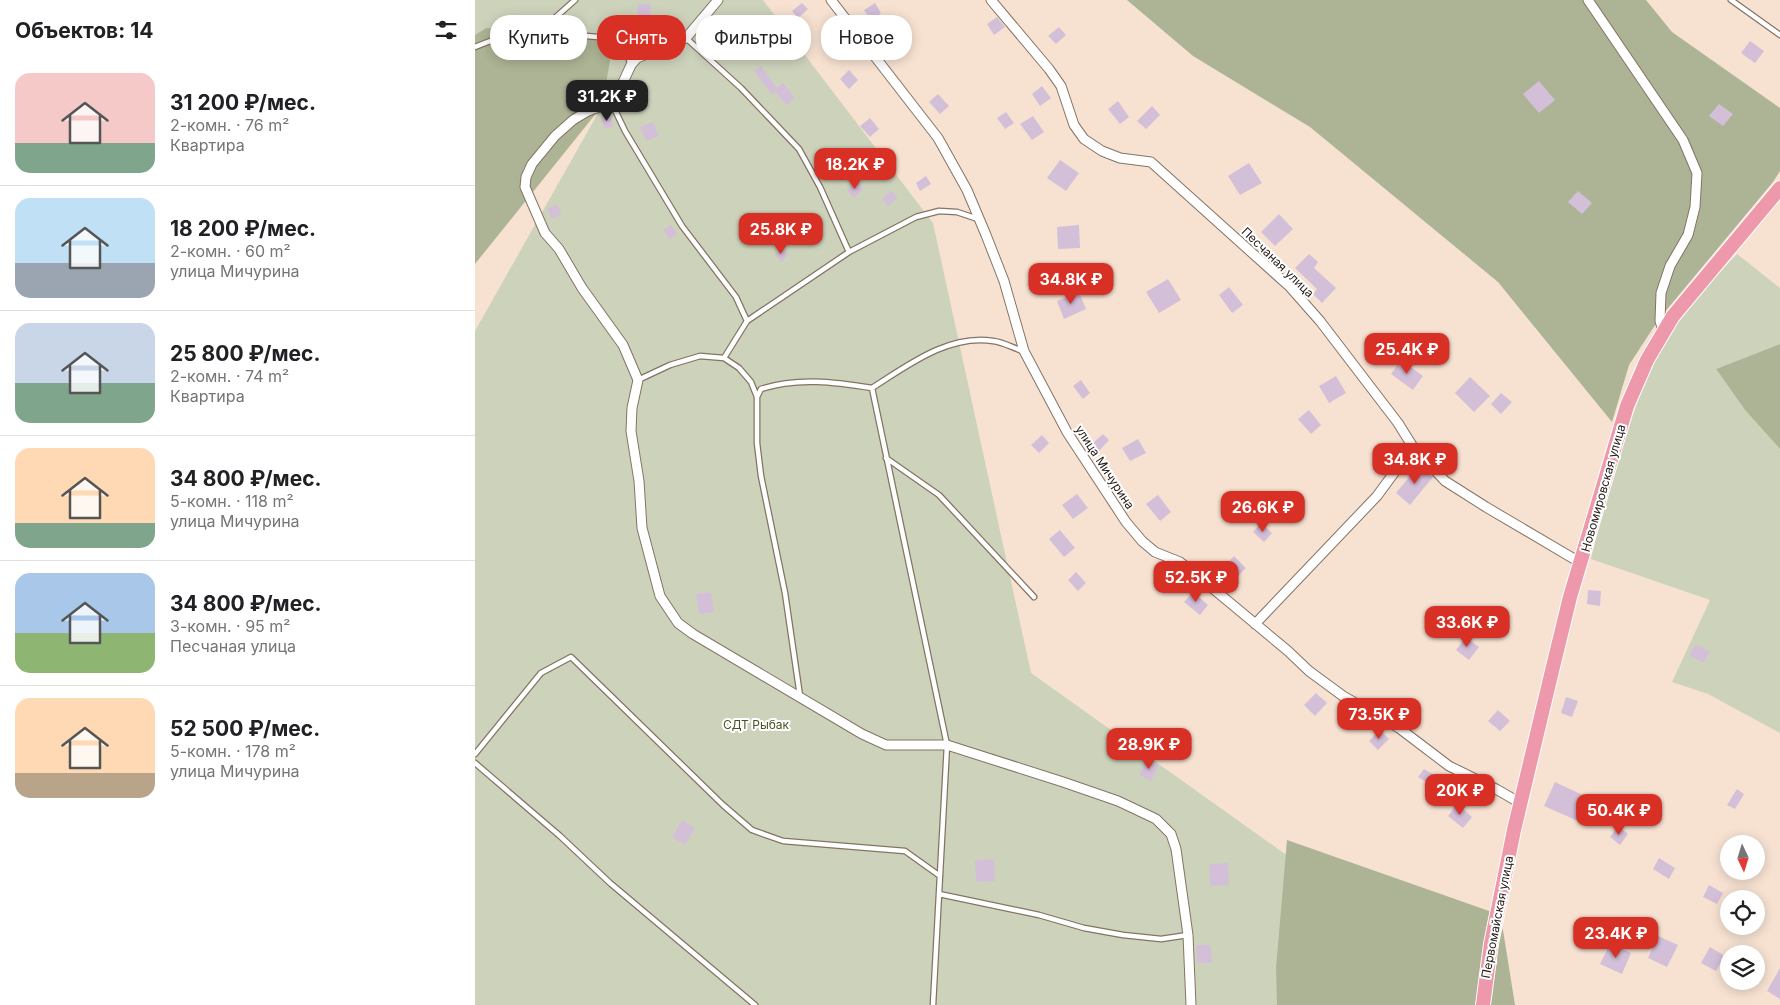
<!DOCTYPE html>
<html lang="ru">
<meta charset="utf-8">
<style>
:root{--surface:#fff;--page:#f2f2f2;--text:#202124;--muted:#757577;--line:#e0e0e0;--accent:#d93025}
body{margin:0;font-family:Inter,sans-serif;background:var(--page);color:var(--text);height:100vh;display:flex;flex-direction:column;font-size:19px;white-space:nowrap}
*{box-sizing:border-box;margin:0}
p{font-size:16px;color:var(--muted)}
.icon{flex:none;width:28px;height:28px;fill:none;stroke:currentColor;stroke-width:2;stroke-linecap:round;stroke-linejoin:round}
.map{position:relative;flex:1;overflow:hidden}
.sheet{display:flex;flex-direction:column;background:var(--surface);width:475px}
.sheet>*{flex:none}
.guide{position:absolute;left:15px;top:15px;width:475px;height:45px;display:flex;gap:10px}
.needle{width:32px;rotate:176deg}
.tools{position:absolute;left:1245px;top:835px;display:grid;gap:10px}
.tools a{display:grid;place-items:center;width:45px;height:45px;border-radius:50%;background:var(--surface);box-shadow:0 2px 12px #0003;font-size:25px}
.price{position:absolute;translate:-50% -42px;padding:0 11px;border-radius:10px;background:var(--accent);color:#fff;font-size:16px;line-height:32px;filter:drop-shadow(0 1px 2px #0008)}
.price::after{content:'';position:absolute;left:50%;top:30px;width:15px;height:11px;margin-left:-8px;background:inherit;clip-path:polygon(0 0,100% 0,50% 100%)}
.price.selected{background:#222;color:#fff}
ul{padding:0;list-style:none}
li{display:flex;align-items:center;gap:15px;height:125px;padding:0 15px}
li+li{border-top:1px solid var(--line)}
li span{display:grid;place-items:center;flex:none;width:140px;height:100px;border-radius:15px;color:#555}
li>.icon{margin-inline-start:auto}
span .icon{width:60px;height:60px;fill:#fffc;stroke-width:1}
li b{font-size:21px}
h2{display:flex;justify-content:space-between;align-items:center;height:60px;padding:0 15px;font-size:21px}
.pill{padding:0 18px;border-radius:20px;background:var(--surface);box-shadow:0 2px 12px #0003;font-size:18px;line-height:45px}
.pill.selected{background:var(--accent);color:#fff}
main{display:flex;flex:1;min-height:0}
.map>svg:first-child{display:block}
.green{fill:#cdd3bb}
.forest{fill:#adb495}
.building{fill:#d4bfd9}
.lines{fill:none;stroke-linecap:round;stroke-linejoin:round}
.service-casing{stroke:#857364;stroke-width:7}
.minor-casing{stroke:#857364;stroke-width:11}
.primary-casing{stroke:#fff;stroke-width:16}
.service{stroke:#fff;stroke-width:4.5}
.minor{stroke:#fff;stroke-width:9}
.primary{stroke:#ee98ab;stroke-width:14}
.labels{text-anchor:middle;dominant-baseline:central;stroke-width:4;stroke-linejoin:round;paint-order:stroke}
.street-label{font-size:12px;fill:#27201a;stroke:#fff}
.park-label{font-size:12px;fill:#4a5321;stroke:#fff}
</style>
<main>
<section class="sheet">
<h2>Объектов: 14<svg class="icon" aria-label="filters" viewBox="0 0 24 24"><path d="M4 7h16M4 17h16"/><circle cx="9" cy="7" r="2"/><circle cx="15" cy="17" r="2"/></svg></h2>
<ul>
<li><span style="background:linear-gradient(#f6c9c9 70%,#7fa58c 0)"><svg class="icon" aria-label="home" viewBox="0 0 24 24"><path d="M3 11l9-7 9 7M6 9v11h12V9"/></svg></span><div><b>31 200 ₽/мес.</b><p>2-комн. · 76 m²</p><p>Квартира</p></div></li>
<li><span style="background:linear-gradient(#bfe0f5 65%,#9aa5b1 0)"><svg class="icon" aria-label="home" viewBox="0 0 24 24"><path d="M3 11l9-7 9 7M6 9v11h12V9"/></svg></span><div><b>18 200 ₽/мес.</b><p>2-комн. · 60 m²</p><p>улица Мичурина</p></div></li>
<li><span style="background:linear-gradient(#c9d6e8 60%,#7fa58c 0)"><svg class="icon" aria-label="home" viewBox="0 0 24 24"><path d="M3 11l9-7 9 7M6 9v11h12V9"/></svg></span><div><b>25 800 ₽/мес.</b><p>2-комн. · 74 m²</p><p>Квартира</p></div></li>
<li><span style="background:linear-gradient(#ffd9b3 75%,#7fa58c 0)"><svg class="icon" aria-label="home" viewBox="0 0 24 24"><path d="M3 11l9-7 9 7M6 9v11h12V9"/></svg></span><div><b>34 800 ₽/мес.</b><p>5-комн. · 118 m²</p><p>улица Мичурина</p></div></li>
<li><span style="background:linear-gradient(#a9c7e8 60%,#8fb573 0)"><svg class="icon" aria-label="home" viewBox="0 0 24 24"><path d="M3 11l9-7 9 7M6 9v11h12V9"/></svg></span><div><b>34 800 ₽/мес.</b><p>3-комн. · 95 m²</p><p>Песчаная улица</p></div></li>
<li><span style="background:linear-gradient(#ffd9b3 75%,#b9a48a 0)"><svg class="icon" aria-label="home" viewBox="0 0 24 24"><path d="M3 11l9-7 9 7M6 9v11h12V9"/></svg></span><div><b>52 500 ₽/мес.</b><p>5-комн. · 178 m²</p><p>улица Мичурина</p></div></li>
</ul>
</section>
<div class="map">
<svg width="1305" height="1005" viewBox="0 0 1305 1005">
<rect width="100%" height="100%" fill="#f7e2d2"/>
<path class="green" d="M0,0h288l170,223 98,450 386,275 -26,57h-916v-674l127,-225 -116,-78 -11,7z
M1262,254l43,34v56l-64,25 29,41 35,39v284l-72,-39 -36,-12 38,-82 -119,-41c12,-50 26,-98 43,-147 8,-22 15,-47 27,-67 20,-34 49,-62 76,-91z"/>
<path class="forest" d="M652,0h519l26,32 108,76v63l-7,11 -114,137 -30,46 -17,57 -114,-140 -188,-155 -117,-71z
M11,28l128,10 -12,68 -127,158v-229z
M1305,344v105l-35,-39 -29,-41z
M812,840l205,72 11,18 12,75h-238l-1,-37z"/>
<path class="building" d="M327,3l6,6 -10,9 -6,-7z
M400,3l6,10 -10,7 -7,-10z
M162,4h13l1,17h-13z
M522,17l8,10 -11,8 -7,-11z
M416,27l6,7 -9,8 -7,-7z
M584,27l7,8 -10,9 -8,-8z
M1275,41l14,10 -9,12 -14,-10z
M286,66l16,22 6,-5 12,15 -9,7 -10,-13 -4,3 -18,-24z
M374,70l9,10 -9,9 -9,-10z
M1064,81l16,19 -16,13 -16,-19z
M567,86l9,12 -11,8 -8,-12z
M463,94l11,12 -9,8 -11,-12z
M643,101l11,16 -9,7 -12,-15z
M1244,104l14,10 -10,12 -14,-10z
M677,106l8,9 -14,14 -9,-8z
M531,112l8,11 -9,6 -8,-11z
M134,114l5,12 -9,3 -4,-12z
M558,116l11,16 -12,8 -12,-16z
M395,118l9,11 -9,8 -10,-11z
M178,122l6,14 -13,5 -6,-14z
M353,157l10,9 -8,10 -11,-10z
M585,160l19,13 -13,18 -19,-13z
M774,163l13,20 -22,12 -12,-19z
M451,176l5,8 -11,7 -4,-8z
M382,182l6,7 -9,9 -7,-8z
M416,190l7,8 -10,8 -6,-7z
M1103,191l14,12 -10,11 -14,-12z
M82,204l5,10 -10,5 -5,-10z
M804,214l14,15 -18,17 -14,-14z
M196,225l6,9 -7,5 -7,-9z
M604,225l1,23 -22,1 -1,-22z
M307,249l6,6 -7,7 -6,-7z
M834,254l9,8 -4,6 22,20 -14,15 -9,-9 4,-5 -22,-21z
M693,279l13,21 -22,13 -13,-21z
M754,287l14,18 -11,8 -13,-18z
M604,292l7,17 -22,10 -7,-18z
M926,360l22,16 -10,14 -22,-16z
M861,376l10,17 -17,10 -10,-17z
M995,377l20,19 -16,16 -19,-19z
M606,380l9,13 -7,6 -10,-13z
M1026,393l11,9 -11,12 -10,-10z
M834,410l12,15 -10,9 -13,-15z
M628,434l6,6 -10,11 -7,-7z
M567,435l7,8 -10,10 -8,-8z
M663,439l8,14 -16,8 -8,-13z
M945,464l13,13 -23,28 -14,-12z
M602,494l11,14 -15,11 -11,-14z
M683,495l13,17 -11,9 -14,-17z
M786,523l11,10 -8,9 -11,-10z
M585,530l15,18 -11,9 -15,-18z
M759,556l12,12 -9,9 -12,-12z
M601,572l10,11 -8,8 -10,-11z
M1113,590l13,1 -1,15 -13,-2z
M236,592l3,20 -15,2 -3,-20z
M718,592l15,13 -8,10 -16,-13z
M991,637l13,10 -10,13 -13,-10z
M1221,644l14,8 -7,11 -14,-8z
M841,693l11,10 -12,13 -11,-11z
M1091,697l12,4 -6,16 -11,-4z
M1023,710l12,11 -10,10 -12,-10z
M905,730l9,9 -11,11 -9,-9z
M671,760l13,6 -8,15 -12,-6z
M949,769l14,8 -5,9 -15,-9z
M1080,782l34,16 -11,23 -34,-15z
M1262,789l7,5 -9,15 -8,-4z
M982,804l15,13 -9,11 -15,-12z
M207,820l13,8 -10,17 -13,-8z
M1143,826l10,8 -8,11 -10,-8z
M1184,858l16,10 -6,11 -16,-10z
M519,859l1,22 -19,1 -1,-22z
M753,863l1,22 -19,1 -1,-22z
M1234,885l14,8 -6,11 -14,-7z
M1183,936l20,9 -11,22 -19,-9z
M1135,944l21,9 -9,21 -22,-10z
M721,945h15l1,18h-15z
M1235,947l15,9 -9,15 -15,-8z
M1305,968v31l-13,-8z"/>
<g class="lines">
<defs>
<path id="service" d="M1256,0l49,35
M64,32l36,-32
M211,38l55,50 58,61 21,38 29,65
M0,47l23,-9 41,-6 59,5 19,4 8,8 6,16
M142,96l-2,14 10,21 57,95 54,71 11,24
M249,358l23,-37 102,-69 67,-35 23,-6 18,1 21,7
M163,380l32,-15 30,-9 24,2 15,10 12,14 6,15v46l4,33 24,117 15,103
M282,397l4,-8c36,-12 74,-7 111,-1
M411,458l53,37 95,102
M0,754l66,-81 30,-16 152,148 29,25 31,11 122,10 35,25
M0,763l85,73 50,47 145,122
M464,894l100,21 45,13 39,7 38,4 27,-4
M458,1005l14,-260 -75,-357c35,-22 76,-54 121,-47 10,1 20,7 30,10"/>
<path id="minor" d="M243,0l-32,38 -49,20 -6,7 -13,28 -10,11 -20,7 -15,9 -18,16 -23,28 -6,13 -1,10 20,46 14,16 23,39 41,57 15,35 -6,28 -1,23 8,50 3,47 18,68 18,27 15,11 169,100 24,11h61l116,37 55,19 38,18 15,15 5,15 12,86 3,70
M356,0l107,138 29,52 19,45 18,46 20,70 43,81 59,90 16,19 13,11 25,10 25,20 83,69 21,20 34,25 56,32 50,38 47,23 26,15
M516,0l58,69 12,17 13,39 10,14 18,12 18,7 31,4 139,125 30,34 78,102 15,24 32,34 41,26 95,56
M1113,0l95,140 14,33 -2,34 -7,28 -18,31 -9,27 -1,28 3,10
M780,624l122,-128 36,-49"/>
<path id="primary" d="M1008,1005l8,-61 23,-114 37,-155 19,-78 57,-191 20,-46 26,-44 107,-128"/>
</defs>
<use href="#service" class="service-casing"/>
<use href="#minor" class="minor-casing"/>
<use href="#primary" class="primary-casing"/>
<use href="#service" class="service"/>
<use href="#minor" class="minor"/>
<use href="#primary" class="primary"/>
</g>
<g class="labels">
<g class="street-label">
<text transform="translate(803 262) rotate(44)">Песчаная улица</text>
<text transform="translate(630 467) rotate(57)">улица Мичурина</text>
<text transform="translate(1128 488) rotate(-74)">Новомировская улица</text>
<text transform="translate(1022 917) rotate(-79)">Первомайская улица</text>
</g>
<g class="park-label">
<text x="281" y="724">СДТ Рыбак</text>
</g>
</g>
</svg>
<div class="tools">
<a><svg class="needle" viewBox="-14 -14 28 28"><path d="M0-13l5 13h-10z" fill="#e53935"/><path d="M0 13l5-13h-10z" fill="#757577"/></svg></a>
<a><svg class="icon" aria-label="locate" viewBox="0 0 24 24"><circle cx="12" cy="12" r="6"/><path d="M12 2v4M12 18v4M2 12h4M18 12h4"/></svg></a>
<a><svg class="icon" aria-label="layers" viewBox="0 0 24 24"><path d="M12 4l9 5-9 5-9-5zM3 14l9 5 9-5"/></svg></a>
</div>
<b class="price selected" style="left:132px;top:122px">31.2K ₽</b>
<b class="price" style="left:380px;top:190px">18.2K ₽</b>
<b class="price" style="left:306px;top:255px">25.8K ₽</b>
<b class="price" style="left:596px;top:305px">34.8K ₽</b>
<b class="price" style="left:932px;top:375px">25.4K ₽</b>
<b class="price" style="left:940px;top:485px">34.8K ₽</b>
<b class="price" style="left:788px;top:533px">26.6K ₽</b>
<b class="price" style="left:721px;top:603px">52.5K ₽</b>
<b class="price" style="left:992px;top:648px">33.6K ₽</b>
<b class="price" style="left:904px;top:740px">73.5K ₽</b>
<b class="price" style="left:674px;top:770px">28.9K ₽</b>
<b class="price" style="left:985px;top:816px">20K ₽</b>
<b class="price" style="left:1144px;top:836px">50.4K ₽</b>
<b class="price" style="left:1141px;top:959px">23.4K ₽</b>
<div class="guide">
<a class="pill">Купить</a>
<a class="pill selected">Снять</a>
<a class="pill">Фильтры</a>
<a class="pill">Новое</a>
</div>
</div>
</main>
